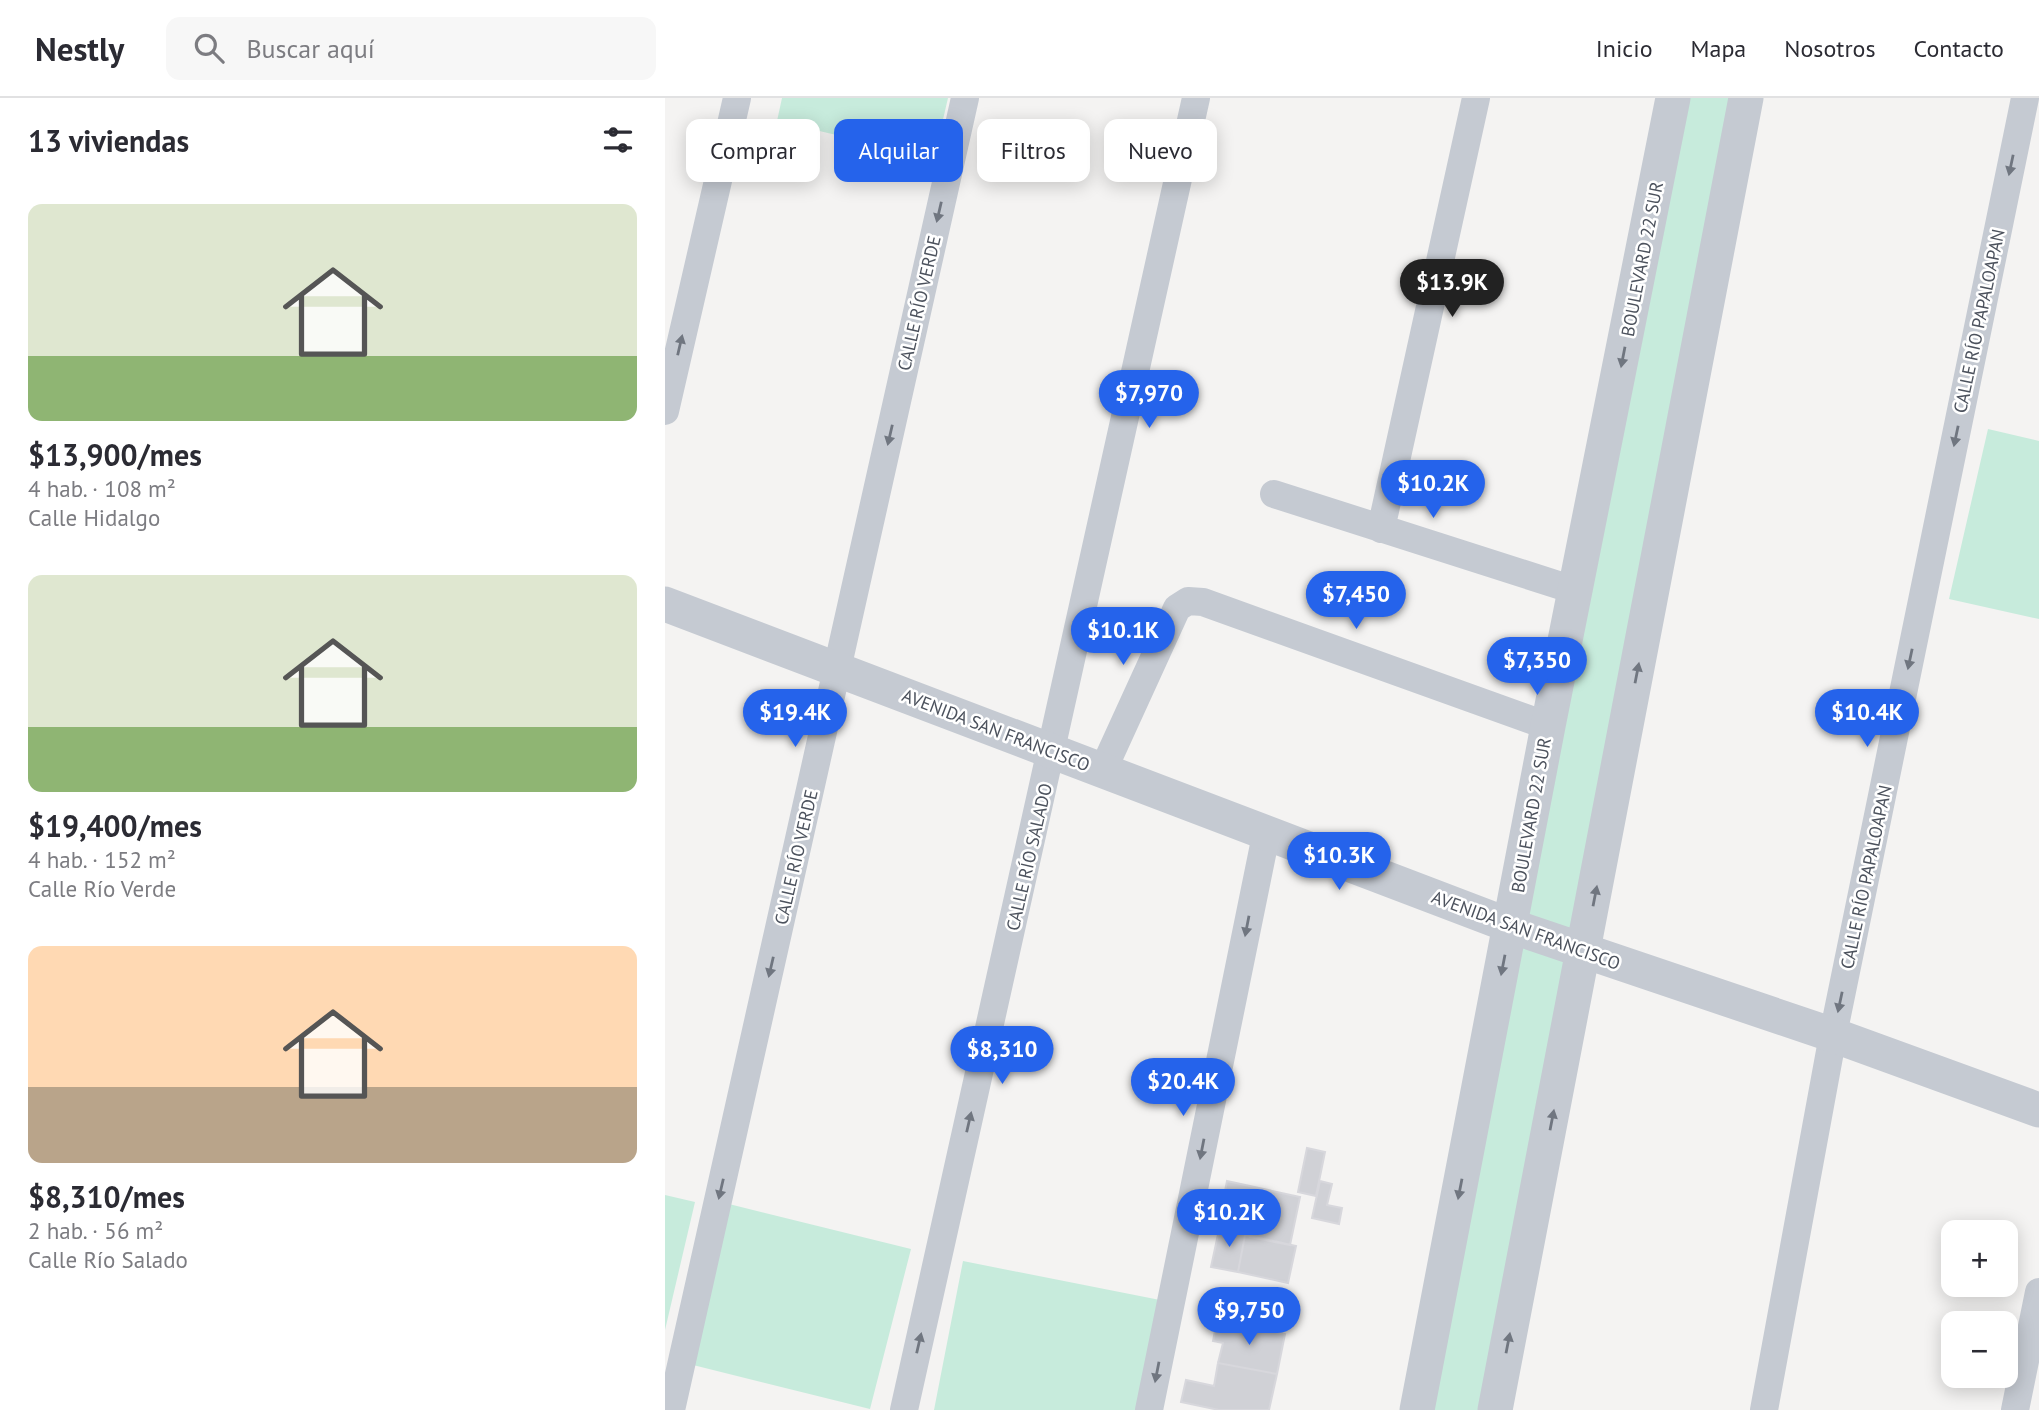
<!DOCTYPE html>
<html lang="es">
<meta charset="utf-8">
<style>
:root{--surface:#fff;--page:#f7f7f7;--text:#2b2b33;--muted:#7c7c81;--line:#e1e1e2;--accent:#2563eb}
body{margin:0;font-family:"PT Sans",sans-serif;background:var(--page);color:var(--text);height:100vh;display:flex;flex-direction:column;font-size:26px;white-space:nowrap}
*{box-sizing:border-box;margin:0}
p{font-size:23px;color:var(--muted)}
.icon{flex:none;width:38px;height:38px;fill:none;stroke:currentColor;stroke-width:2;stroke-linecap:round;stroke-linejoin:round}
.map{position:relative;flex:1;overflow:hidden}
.panel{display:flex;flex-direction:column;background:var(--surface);width:665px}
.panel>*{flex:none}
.guide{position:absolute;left:21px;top:21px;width:665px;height:63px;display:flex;gap:14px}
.tools{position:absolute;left:1276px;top:1122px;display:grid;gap:14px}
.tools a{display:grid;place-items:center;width:77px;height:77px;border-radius:14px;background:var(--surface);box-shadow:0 4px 18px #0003;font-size:35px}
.price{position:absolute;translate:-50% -60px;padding:0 16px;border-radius:24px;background:var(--accent);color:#fff;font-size:23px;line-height:46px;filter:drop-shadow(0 2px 4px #0008)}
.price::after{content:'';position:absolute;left:50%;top:42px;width:21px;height:16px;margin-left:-10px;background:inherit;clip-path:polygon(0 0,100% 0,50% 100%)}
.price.selected{background:#222;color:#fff}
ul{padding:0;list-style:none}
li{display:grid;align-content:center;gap:14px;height:371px;padding:0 28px}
li span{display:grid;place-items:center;height:217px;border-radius:14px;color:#555}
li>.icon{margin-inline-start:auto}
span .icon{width:126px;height:126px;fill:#fffc;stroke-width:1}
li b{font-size:30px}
h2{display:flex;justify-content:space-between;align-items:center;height:84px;padding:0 28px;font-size:30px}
.chip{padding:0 24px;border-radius:14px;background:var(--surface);box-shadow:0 4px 18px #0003;font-size:24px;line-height:63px}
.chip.selected{background:var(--accent);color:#fff}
header{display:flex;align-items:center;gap:42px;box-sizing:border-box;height:98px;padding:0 35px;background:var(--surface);border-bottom:2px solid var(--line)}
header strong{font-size:33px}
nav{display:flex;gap:38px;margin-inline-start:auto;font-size:24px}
.search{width:490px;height:63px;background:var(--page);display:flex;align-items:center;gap:18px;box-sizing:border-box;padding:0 24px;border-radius:14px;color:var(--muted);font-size:26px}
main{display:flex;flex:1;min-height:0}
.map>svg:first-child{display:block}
.green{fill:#c7ebdc}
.building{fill:#d0d1d6;stroke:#d7d7dc;stroke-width:2}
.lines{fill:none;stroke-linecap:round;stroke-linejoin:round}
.minor{stroke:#c5cad2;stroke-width:28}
.tertiary{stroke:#c5cad2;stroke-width:35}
.oneway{fill:#707680}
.labels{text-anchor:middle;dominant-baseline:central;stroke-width:5;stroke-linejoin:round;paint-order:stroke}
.street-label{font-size:18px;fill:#4c525d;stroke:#fff}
</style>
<header>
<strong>Nestly</strong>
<div class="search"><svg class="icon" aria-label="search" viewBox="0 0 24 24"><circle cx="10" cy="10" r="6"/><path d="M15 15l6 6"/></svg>Buscar aquí</div>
<nav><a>Inicio</a><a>Mapa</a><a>Nosotros</a><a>Contacto</a></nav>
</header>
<main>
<section class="panel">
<h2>13 viviendas<svg class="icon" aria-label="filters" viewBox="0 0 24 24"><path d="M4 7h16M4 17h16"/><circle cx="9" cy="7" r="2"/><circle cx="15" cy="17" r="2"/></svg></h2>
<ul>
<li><span style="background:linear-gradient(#dfe7d0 70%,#8fb573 0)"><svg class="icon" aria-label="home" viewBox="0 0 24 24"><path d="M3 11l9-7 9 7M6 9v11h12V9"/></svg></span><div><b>$13,900/mes</b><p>4 hab. · 108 m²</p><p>Calle Hidalgo</p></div></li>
<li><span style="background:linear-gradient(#dfe7d0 70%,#8fb573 0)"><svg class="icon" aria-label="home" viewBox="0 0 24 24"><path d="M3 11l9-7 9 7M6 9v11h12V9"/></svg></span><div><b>$19,400/mes</b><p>4 hab. · 152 m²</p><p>Calle Río Verde</p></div></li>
<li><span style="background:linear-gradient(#ffd9b3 65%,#b9a48a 0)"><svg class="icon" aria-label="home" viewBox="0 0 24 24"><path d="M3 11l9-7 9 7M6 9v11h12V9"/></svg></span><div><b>$8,310/mes</b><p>2 hab. · 56 m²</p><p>Calle Río Salado</p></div></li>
</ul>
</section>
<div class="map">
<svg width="1374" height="1312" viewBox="0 0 1374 1312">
<rect width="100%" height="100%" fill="#f4f3f2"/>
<path class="green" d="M117,0h166l-14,60 -157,-37z
M1008,0h73l-251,1312h-78z
M1323,331l51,12v178l-90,-20z
M0,1097l30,7 -30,128z
M60,1105l186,46 -41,160 -185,-46z
M298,1163l197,39 -22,110h-204z"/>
<path class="building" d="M642,1050l18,4 -9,44 -18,-4z
M562,1083l73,16 -10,48 -40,-8 2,-9 -8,-1 1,-7 -8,-2 4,-18 -17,-4z
M655,1083l12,3 -5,21 15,3 -3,16 -27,-6z
M555,1127l26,5 -8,42 -27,-5z
M580,1137l51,11 -8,37 -50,-11z
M552,1222l68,14 -8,40 -59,-11 5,-20 -10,-2z
M553,1265l59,11 -8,36h-50l-38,-8 5,-22 28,6z"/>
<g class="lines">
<path class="minor" d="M0,313l72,-313
M609,396l303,97
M716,431l95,-431
M438,672l74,-162 11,-7 15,1 345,124
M6,1312l294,-1312
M239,1312l292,-1312
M484,1312l117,-575
M1099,1312l69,-375 192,-937
M1350,1312l24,-118"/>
<path class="tertiary" d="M0,506l846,322 322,109 206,75
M752,1312l131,-684 125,-628
M830,1312l251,-1312"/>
</g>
<defs><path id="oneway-solid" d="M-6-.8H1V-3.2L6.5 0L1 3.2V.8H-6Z" transform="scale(1.75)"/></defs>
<g class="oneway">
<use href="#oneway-solid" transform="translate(1346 67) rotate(102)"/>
<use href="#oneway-solid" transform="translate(274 114) rotate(103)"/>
<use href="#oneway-solid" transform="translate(15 247) rotate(-77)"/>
<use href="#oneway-solid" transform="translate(958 259) rotate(101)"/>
<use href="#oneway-solid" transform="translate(225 337) rotate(103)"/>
<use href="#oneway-solid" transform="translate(1291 338) rotate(102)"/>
<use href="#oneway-solid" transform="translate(1245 561) rotate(102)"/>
<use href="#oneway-solid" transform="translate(972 575) rotate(-79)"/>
<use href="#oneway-solid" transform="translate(930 798) rotate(-79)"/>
<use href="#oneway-solid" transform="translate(582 828) rotate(101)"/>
<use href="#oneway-solid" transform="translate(838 867) rotate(101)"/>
<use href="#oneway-solid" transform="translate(106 869) rotate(103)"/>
<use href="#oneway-solid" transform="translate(1175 904) rotate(102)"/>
<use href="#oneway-solid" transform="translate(887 1022) rotate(-79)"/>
<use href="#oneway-solid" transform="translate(304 1024) rotate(-77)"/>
<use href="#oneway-solid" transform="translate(537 1051) rotate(101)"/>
<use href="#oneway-solid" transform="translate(56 1091) rotate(103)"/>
<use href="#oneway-solid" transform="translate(795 1091) rotate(101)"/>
<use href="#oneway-solid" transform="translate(254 1245) rotate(-77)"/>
<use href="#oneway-solid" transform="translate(843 1245) rotate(-79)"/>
<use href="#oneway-solid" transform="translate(492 1274) rotate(101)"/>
</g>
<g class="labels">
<g class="street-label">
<text transform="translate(977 161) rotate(-79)">BOULEVARD 22 SUR</text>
<text transform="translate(254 205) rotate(-77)">CALLE RÍO VERDE</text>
<text transform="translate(1314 223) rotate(-78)">CALLE RÍO PAPALOAPAN</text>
<text transform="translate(331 632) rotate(21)">AVENIDA SAN FRANCISCO</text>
<text transform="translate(866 717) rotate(-80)">BOULEVARD 22 SUR</text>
<text transform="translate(131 759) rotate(-77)">CALLE RÍO VERDE</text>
<text transform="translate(364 759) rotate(-77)">CALLE RÍO SALADO</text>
<text transform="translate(1201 779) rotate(-78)">CALLE RÍO PAPALOAPAN</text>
<text transform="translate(861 832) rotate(20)">AVENIDA SAN FRANCISCO</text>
</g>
</g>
</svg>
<div class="tools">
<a>+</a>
<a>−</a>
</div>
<b class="price selected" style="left:787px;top:221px">$13.9K</b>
<b class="price" style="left:484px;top:332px">$7,970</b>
<b class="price" style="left:768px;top:422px">$10.2K</b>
<b class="price" style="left:691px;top:533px">$7,450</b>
<b class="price" style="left:458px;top:569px">$10.1K</b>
<b class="price" style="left:872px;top:599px">$7,350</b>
<b class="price" style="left:130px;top:651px">$19.4K</b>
<b class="price" style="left:1202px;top:651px">$10.4K</b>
<b class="price" style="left:674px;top:794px">$10.3K</b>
<b class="price" style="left:337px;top:988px">$8,310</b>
<b class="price" style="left:518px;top:1020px">$20.4K</b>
<b class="price" style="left:564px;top:1151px">$10.2K</b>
<b class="price" style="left:584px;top:1249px">$9,750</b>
<div class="guide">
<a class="chip">Comprar</a>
<a class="chip selected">Alquilar</a>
<a class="chip">Filtros</a>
<a class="chip">Nuevo</a>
</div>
</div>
</main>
